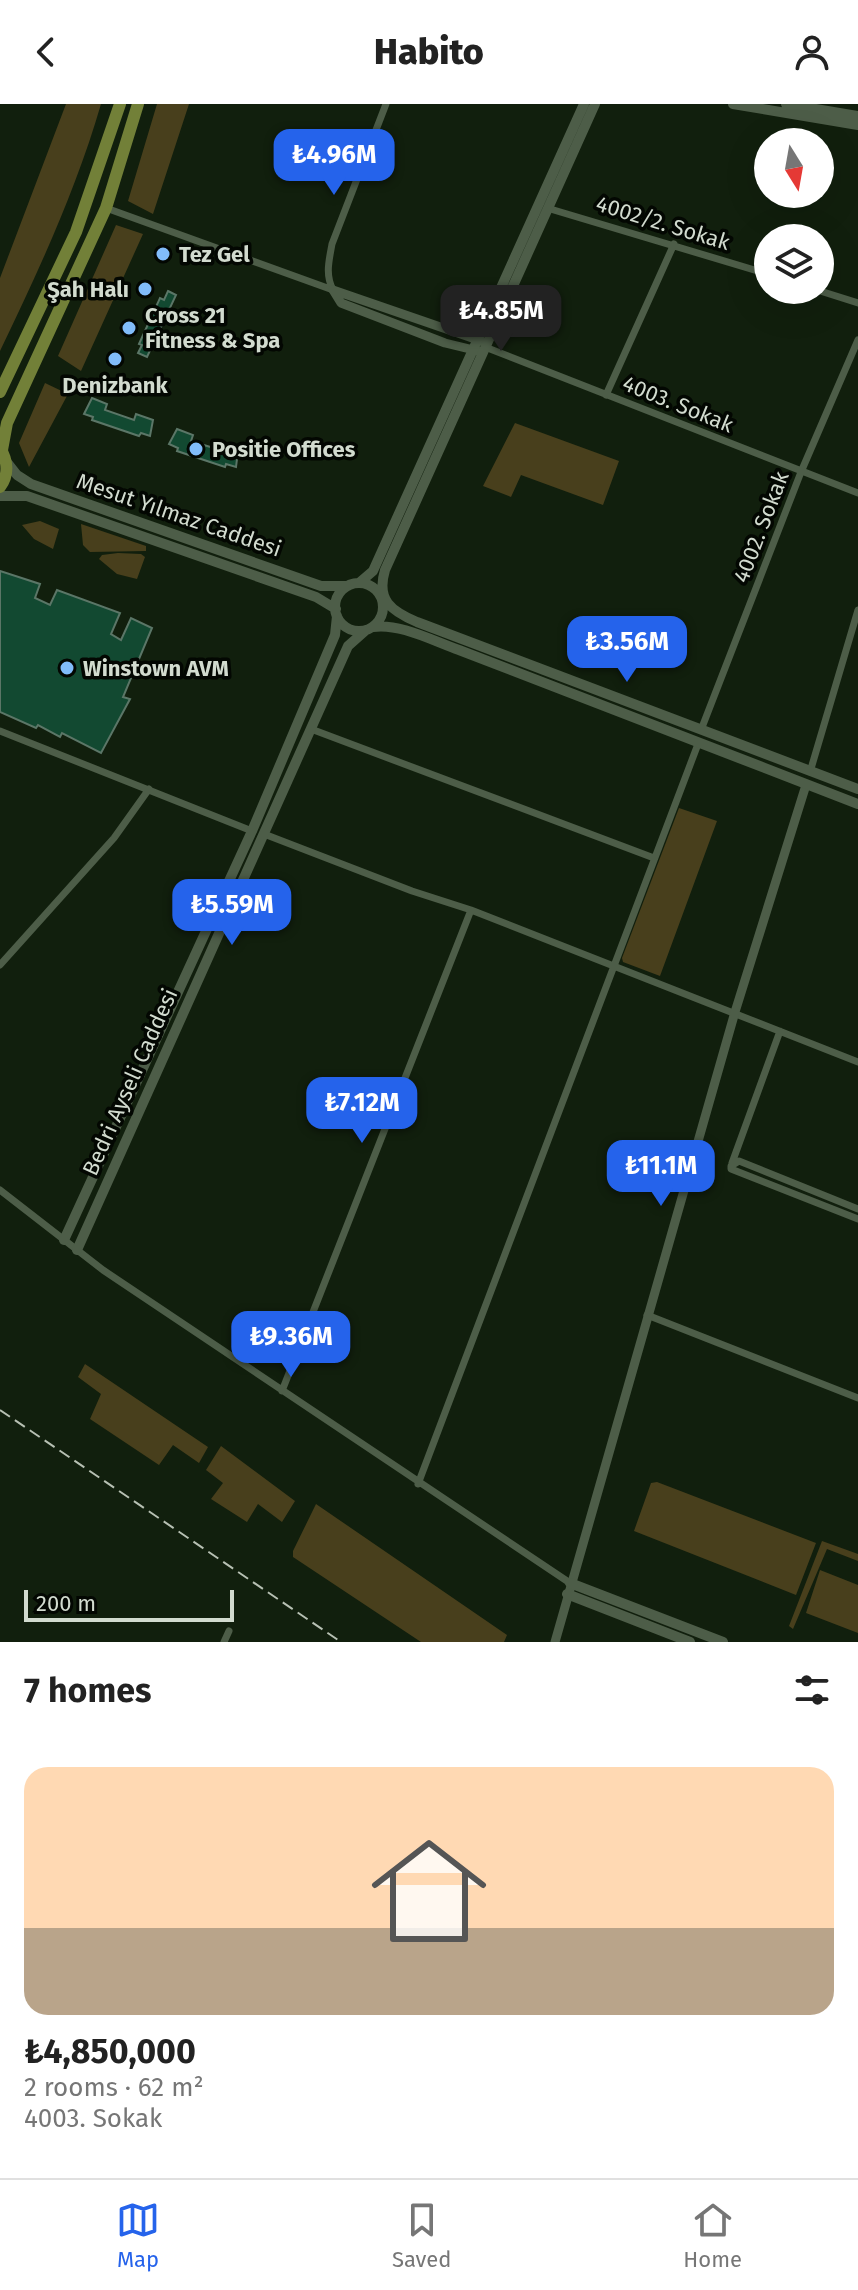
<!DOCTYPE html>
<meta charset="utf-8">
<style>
:root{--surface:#fff;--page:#f2f2f2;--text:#222;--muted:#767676;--line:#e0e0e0;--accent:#2563eb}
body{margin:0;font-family:"Fira Sans",sans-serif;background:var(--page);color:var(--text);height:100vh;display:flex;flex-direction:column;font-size:30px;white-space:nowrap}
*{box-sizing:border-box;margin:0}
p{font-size:26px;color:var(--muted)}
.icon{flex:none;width:44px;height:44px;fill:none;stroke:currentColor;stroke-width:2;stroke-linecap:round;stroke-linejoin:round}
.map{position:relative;height:1538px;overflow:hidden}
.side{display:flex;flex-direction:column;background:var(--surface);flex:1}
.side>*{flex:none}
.needle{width:52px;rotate:169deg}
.fabs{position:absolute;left:754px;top:24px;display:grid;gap:16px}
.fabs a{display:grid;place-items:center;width:80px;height:80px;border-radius:50%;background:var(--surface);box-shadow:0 8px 32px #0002;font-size:40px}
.scale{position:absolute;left:24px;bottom:20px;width:210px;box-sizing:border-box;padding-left:8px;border:4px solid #d2dbcf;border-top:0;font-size:22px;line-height:28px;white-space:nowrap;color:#d2dbcf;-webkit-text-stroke:6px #030702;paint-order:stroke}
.price{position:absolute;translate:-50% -68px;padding:0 18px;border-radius:16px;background:var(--accent);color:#fff;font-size:26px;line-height:52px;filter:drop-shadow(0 2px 4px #0008)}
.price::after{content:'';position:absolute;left:50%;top:48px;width:24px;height:18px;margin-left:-12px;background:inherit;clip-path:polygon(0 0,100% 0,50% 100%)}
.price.on{background:#222;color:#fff}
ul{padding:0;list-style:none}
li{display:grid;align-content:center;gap:16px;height:424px;padding:0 24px}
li+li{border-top:2px solid var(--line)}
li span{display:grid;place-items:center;height:248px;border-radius:24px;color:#555}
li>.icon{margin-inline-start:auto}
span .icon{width:144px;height:144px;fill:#fffc;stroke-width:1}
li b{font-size:34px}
h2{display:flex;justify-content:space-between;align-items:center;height:96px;padding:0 24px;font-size:34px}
header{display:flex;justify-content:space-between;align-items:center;height:104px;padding:0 24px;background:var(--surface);font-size:36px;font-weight:800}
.tabs{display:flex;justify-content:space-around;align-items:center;height:112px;border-top:2px solid var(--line);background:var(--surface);font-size:22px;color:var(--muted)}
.tabs a{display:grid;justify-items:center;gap:4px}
.tabs .on{color:var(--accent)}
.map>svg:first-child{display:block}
.green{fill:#483f1c}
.building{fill:#124931;stroke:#5b7667;stroke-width:2}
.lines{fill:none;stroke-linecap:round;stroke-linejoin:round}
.minor{stroke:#4d5d48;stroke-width:7}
.tertiary{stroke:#4d5d48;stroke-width:9}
.secondary{stroke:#4d5d48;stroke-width:10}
.primary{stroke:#728038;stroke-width:12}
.rail{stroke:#b7c0b3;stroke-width:2;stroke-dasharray:12 6;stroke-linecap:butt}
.poi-dot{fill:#81bcfa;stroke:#030702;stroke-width:3}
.labels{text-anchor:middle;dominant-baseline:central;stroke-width:7;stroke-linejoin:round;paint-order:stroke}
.street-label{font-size:22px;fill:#d2dbcf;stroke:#030702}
.poi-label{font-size:22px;font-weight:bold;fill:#d2dbcf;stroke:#030702;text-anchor:start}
</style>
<header><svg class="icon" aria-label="back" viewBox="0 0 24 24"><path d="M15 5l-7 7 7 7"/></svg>Habito<svg class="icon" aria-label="person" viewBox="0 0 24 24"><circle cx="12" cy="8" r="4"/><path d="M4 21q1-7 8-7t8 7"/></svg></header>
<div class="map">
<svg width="858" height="1538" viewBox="0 0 858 1538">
<rect width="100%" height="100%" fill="#111f0d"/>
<path class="green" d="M66,0h35c-25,86 -62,166 -101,247v-73z
M157,0h32l-36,110 -25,-13z
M116,121l27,9 -62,137 -23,-15z
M45,279l23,11 -39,73 -10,-24z
M515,319l104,38 -16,44 -82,-30 -10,22 -28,-11z
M40,417l19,8 -6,20 -19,-10 -12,-14z
M81,420l65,22v5l-56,1 -7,-7z
M118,449l23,1 4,3 -8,22 -20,-5 -18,-15 3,-4z
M679,704l38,13 -57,155 -37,-14 -1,-4z
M85,1260l123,83 -9,16 -26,-18 -14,20 -69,-46 11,-25 -23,-17z
M221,1342l74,55 -13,21 -24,-18 -11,18 -36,-23 12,-16 -17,-13z
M657,1378l159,61 -20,52 -162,-64 17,-48z
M316,1400l191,131 -3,7h-83l-128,-85v-6z
M822,1437l36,13v7l-31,-12 -34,80 -4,-3z
M820,1466l38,15v48l-52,-20z"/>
<path class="building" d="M168,187l8,4 -29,62 -9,-4 4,-8 -3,-1 21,-46 4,2z
M92,294l15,6 -2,6 29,10 2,-6 17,6 -3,16 -9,-3 -2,3 -47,-16 1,-3 -9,-3z
M177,325l16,6 -2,6 29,9 1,-5 17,6 -2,16 -10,-3 -1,3 -48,-16 1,-3 -9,-4z
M0,467l40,13 -5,14 15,7 7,-15 63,23 -9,21 10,6 10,-22 21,10 -29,69 7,2 -29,54 -39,-20 -2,4 -22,-12 -2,3 -36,-16z"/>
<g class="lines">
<path class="minor" d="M106,104l227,82
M547,104l221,66
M333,186c-8,-16 -4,-29 -1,-46l54,-140
M817,186l41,13
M485,243l373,146
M606,291l68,-151
M311,625l343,129
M701,626l100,-258 57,-132
M0,627l252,100
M810,668l48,-162
M264,730l148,57 59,19 387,152
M0,861l114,-127 35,-49
M732,1059l48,-132
M0,1086l103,80 467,313
M858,1105l-119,-48 -8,5v3l127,50
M647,1211l211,83
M282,1287l189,-481
M418,1380l280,-740
M224,1538l5,-11"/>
<path class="tertiary" d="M333,186l8,13 104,40 33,8
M333,186l148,51
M555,1538l180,-630 71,-227"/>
<path class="secondary" d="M595,0l-210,466c-9,30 6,41 32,52l441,167
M733,0l125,21
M786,0l72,12
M6,357l11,14 14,9 290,102h27
M0,392h27l289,101 20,12
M359,479l14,-12 211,-467
M335 503a24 24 0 1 1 48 0a24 24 0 1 1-48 0Z
M373,523c27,-4 60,14 86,23l399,154
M64,1136l188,-409 83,-196 2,-19
M77,1146l271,-604 18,-16
M570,1479l153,59
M567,1490l123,48"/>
<path class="primary" d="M0,288l76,-160 44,-128
M0,344c8,13 9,27 0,39
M2,346l5,-27 99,-215 32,-104"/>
<path class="rail" d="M0,1306l341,232"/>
</g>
<g class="poi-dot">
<circle cx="163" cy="150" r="8"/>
<circle cx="145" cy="185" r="8"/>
<circle cx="129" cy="224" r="8"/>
<circle cx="115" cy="255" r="8"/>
<circle cx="196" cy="345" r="8"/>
<circle cx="67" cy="564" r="8"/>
</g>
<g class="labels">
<g class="street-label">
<text transform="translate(663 119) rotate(17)">4002/2. Sokak</text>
<text transform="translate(678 300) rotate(22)">4003. Sokak</text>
<text transform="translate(179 411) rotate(19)">Mesut Yılmaz Caddesi</text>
<text transform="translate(761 423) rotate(-69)">4002. Sokak</text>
<text transform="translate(130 978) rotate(-66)">Bedri Ayseli Caddesi</text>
</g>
<g class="poi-label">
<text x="179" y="150">Tez Gel</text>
<text x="129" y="185" text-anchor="end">Şah Halı</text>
<text x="145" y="211">Cross 21<tspan x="145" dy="25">Fitness &amp; Spa</tspan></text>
<text x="115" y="281" text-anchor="middle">Denizbank</text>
<text x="212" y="345">Positie Offices</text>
<text x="83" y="564">Winstown AVM</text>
</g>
</g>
</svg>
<div class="fabs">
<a><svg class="needle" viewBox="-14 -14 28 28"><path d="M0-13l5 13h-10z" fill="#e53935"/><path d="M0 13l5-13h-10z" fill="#767676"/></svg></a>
<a><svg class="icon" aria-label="layers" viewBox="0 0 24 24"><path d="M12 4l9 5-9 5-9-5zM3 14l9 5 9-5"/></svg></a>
</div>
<div class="scale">200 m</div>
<b class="price" style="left:334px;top:93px">₺4.96M</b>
<b class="price on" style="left:501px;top:249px">₺4.85M</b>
<b class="price" style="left:627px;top:580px">₺3.56M</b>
<b class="price" style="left:232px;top:843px">₺5.59M</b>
<b class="price" style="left:362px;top:1041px">₺7.12M</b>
<b class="price" style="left:661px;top:1104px">₺11.1M</b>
<b class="price" style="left:291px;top:1275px">₺9.36M</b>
</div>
<section class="side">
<h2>7 homes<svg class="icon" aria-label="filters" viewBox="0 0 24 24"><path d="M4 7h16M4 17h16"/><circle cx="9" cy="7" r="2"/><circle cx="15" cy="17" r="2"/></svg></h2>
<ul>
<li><span style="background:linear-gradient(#ffd9b3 65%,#b9a48a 0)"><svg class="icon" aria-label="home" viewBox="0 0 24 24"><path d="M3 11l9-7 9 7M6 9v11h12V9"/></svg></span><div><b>₺4,850,000</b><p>2 rooms · 62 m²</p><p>4003. Sokak</p></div></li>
</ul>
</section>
<nav class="tabs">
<a class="on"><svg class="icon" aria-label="map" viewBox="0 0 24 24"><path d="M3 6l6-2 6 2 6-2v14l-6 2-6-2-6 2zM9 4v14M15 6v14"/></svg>Map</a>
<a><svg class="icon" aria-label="saved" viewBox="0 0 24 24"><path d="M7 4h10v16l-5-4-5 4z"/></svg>Saved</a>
<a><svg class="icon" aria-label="home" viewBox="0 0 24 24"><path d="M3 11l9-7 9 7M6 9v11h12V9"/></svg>Home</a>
</nav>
